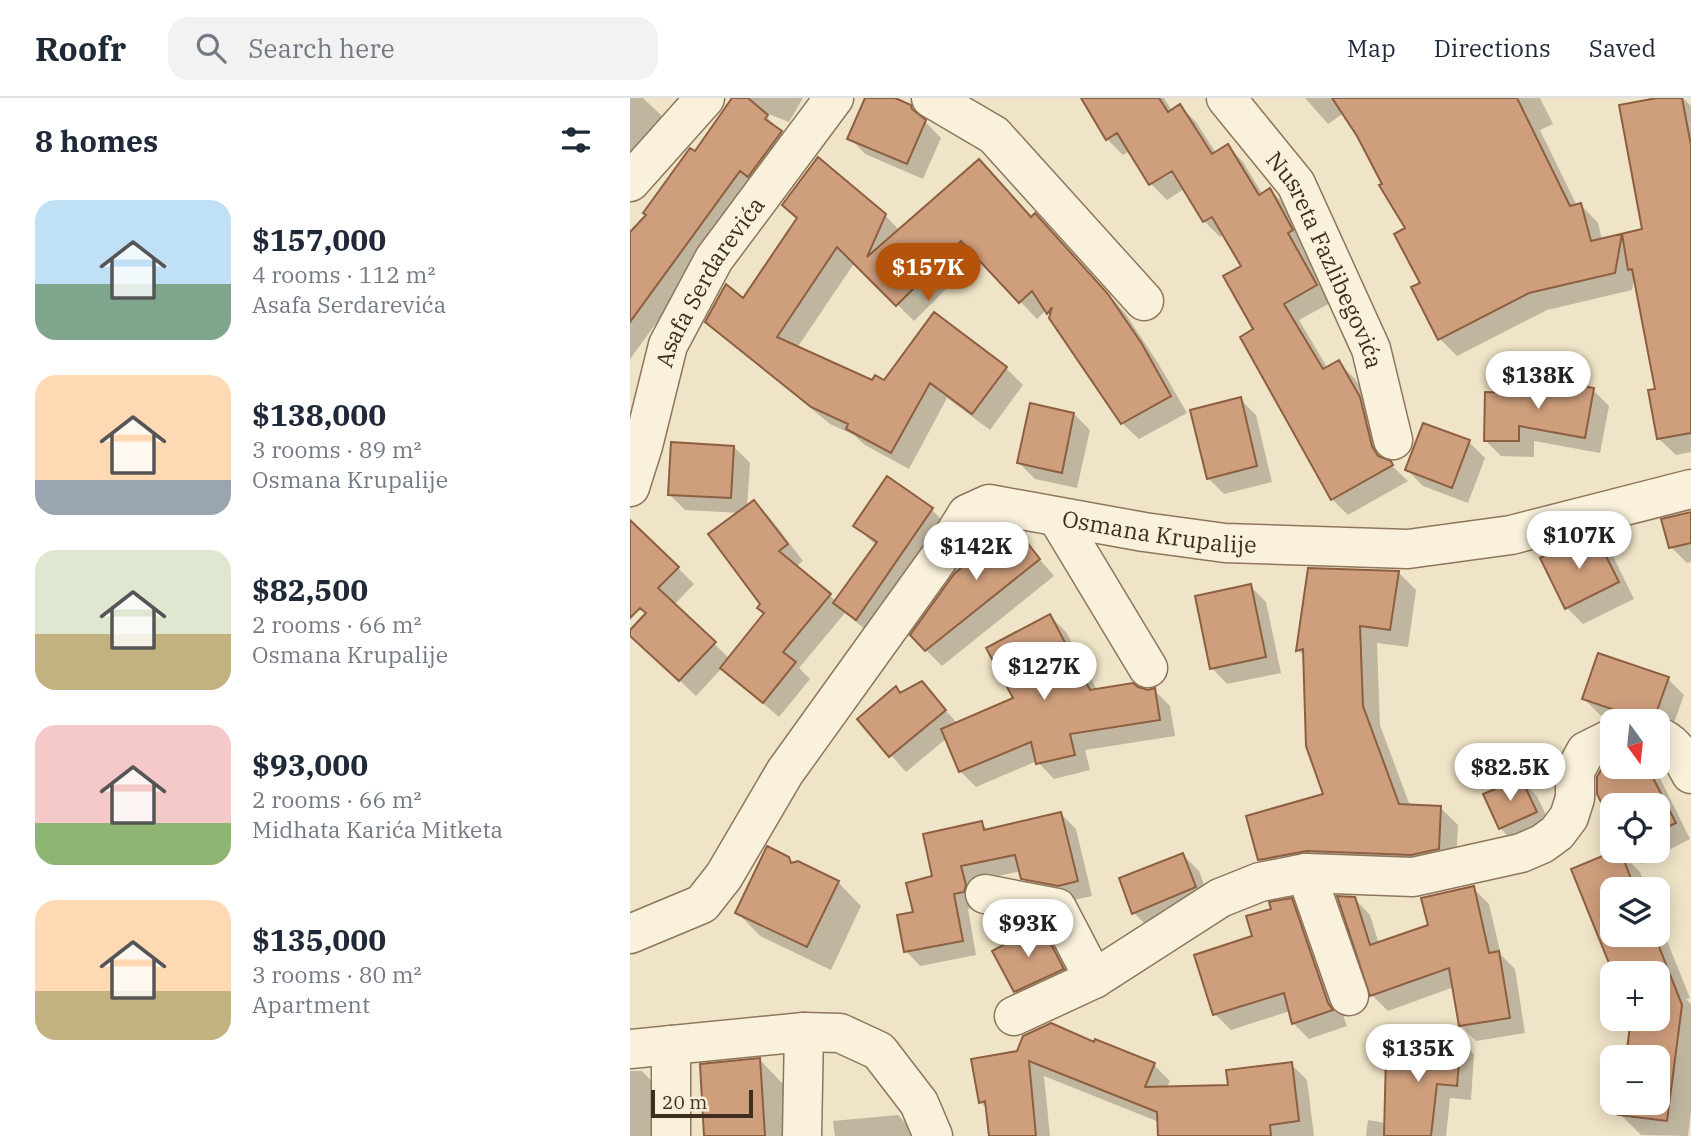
<!DOCTYPE html>
<meta charset="utf-8">
<style>
:root{--surface:#fff;--page:#f2f2f3;--text:#1f2937;--muted:#747a83;--line:#e0e1e3;--accent:#b45309}
body{margin:0;font-family:"IBM Plex Serif",serif;background:var(--page);color:var(--text);height:100vh;display:flex;flex-direction:column;font-size:26px;white-space:nowrap}
*{box-sizing:border-box;margin:0}
p{font-size:23px;color:var(--muted)}
.icon{flex:none;width:38px;height:38px;fill:none;stroke:currentColor;stroke-width:2;stroke-linecap:round;stroke-linejoin:round}
.map{position:relative;flex:1;overflow:hidden}
.sheet{display:flex;flex-direction:column;background:var(--surface);width:630px}
.sheet>*{flex:none}
.needle{width:46px;rotate:165deg}
.controls{position:absolute;left:970px;top:611px;display:grid;gap:14px}
.controls a{display:grid;place-items:center;width:70px;height:70px;border-radius:14px;background:var(--surface);box-shadow:0 4px 18px #0003;font-size:35px}
.scale{position:absolute;left:21px;bottom:18px;width:102px;box-sizing:border-box;padding-left:7px;border:4px solid #3d2e20;border-top:0;font-size:19px;line-height:24px;white-space:nowrap;color:#3d2e20;-webkit-text-stroke:5px #f7eed8;paint-order:stroke}
.price{position:absolute;translate:-50% -60px;padding:0 16px;border-radius:24px;background:#fff;color:#222;font-size:23px;line-height:46px;filter:drop-shadow(0 2px 4px #0008)}
.price::after{content:'';position:absolute;left:50%;top:42px;width:21px;height:16px;margin-left:-10px;background:inherit;clip-path:polygon(0 0,100% 0,50% 100%)}
.price.active{background:var(--accent);color:#fff}
ul{padding:0;list-style:none}
li{display:flex;align-items:center;gap:21px;height:175px;padding:0 35px}
li span{display:grid;place-items:center;flex:none;width:196px;height:140px;border-radius:21px;color:#555}
li>.icon{margin-inline-start:auto}
span .icon{width:84px;height:84px;fill:#fffc;stroke-width:1}
li b{font-size:30px}
h2{display:flex;justify-content:space-between;align-items:center;height:84px;padding:0 35px;font-size:30px}
header{display:flex;align-items:center;gap:42px;box-sizing:border-box;height:98px;padding:0 35px;background:var(--surface);border-bottom:2px solid var(--line)}
header strong{font-size:33px}
nav{display:flex;gap:38px;margin-inline-start:auto;font-size:24px}
.search{width:490px;height:63px;background:var(--page);display:flex;align-items:center;gap:18px;box-sizing:border-box;padding:0 24px;border-radius:21px;color:var(--muted);font-size:26px}
main{display:flex;flex:1;min-height:0}
.map>svg:first-child{display:block}
.shadow{fill:#0003}
.building{fill:#cf9f7d;stroke:#8d5f41;stroke-width:2}
.lines{fill:none;stroke-linecap:round;stroke-linejoin:round}
.minor-casing{stroke:#8d765c;stroke-width:41}
.minor{stroke:#faf1dc;stroke-width:38}
.labels{text-anchor:middle;dominant-baseline:central;stroke-width:7;stroke-linejoin:round;paint-order:stroke}
.street-label{font-size:23px;fill:#3d2e20;stroke:#f7eed8}
</style>
<header>
<strong>Roofr</strong>
<div class="search"><svg class="icon" aria-label="search" viewBox="0 0 24 24"><circle cx="10" cy="10" r="6"/><path d="M15 15l6 6"/></svg>Search here</div>
<nav><a>Map</a><a>Directions</a><a>Saved</a></nav>
</header>
<main>
<section class="sheet">
<h2>8 homes<svg class="icon" aria-label="filters" viewBox="0 0 24 24"><path d="M4 7h16M4 17h16"/><circle cx="9" cy="7" r="2"/><circle cx="15" cy="17" r="2"/></svg></h2>
<ul>
<li><span style="background:linear-gradient(#bfe0f5 60%,#7fa58c 0)"><svg class="icon" aria-label="home" viewBox="0 0 24 24"><path d="M3 11l9-7 9 7M6 9v11h12V9"/></svg></span><div><b>$157,000</b><p>4 rooms · 112 m²</p><p>Asafa Serdarevića</p></div></li>
<li><span style="background:linear-gradient(#ffd9b3 75%,#9aa5b1 0)"><svg class="icon" aria-label="home" viewBox="0 0 24 24"><path d="M3 11l9-7 9 7M6 9v11h12V9"/></svg></span><div><b>$138,000</b><p>3 rooms · 89 m²</p><p>Osmana Krupalije</p></div></li>
<li><span style="background:linear-gradient(#dfe7d0 60%,#c2b280 0)"><svg class="icon" aria-label="home" viewBox="0 0 24 24"><path d="M3 11l9-7 9 7M6 9v11h12V9"/></svg></span><div><b>$82,500</b><p>2 rooms · 66 m²</p><p>Osmana Krupalije</p></div></li>
<li><span style="background:linear-gradient(#f6c9c9 70%,#8fb573 0)"><svg class="icon" aria-label="home" viewBox="0 0 24 24"><path d="M3 11l9-7 9 7M6 9v11h12V9"/></svg></span><div><b>$93,000</b><p>2 rooms · 66 m²</p><p>Midhata Karića Mitketa</p></div></li>
<li><span style="background:linear-gradient(#ffd9b3 65%,#c2b280 0)"><svg class="icon" aria-label="home" viewBox="0 0 24 24"><path d="M3 11l9-7 9 7M6 9v11h12V9"/></svg></span><div><b>$135,000</b><p>3 rooms · 80 m²</p><p>Apartment</p></div></li>
</ul>
</section>
<div class="map">
<svg width="1061" height="1038" viewBox="0 0 1061 1038">
<rect width="100%" height="100%" fill="#f0e4c8"/>
<path class="shadow" d="M0,0h13l21,20 -34,39z
M104,0h69l-14,24 -28,-11 36,37 -40,37 -127,174v-124l65,-81z
M237,0h23l20,8 31,32 -18,41 -58,-25 -15,-16z
M453,0h81l8,13 8,-5 16,16 20,31 11,-7 16,16 20,33 7,-5 16,16 21,40 -4,3 29,53 -33,18 29,49 11,-6 16,16 21,36 11,46 21,20 -60,34 -16,-16 -77,-169 -12,-63 -19,-33 -4,3 -16,-16 -20,-32 -17,11 -16,-16 -21,-33 -7,4 -16,-16z
M675,0h235l13,26 -13,6 37,76 4,-1 17,18 4,17 42,-10 24,-132h15l8,8v346l-15,3 -18,-17 -1,-48 -22,-116 -3,16 -85,20 -90,46 -17,-17 -33,-110 -49,-94 -14,-22 -16,11z
M349,63l53,58 20,13 73,81 33,50 29,50 -48,26 -17,-16 -76,-113 -9,9 -59,-62 -64,64 -59,-59 -58,86 76,34 133,-14 17,17 -33,45 -43,-32 -38,71 -44,-24 -11,-10 -24,-11 -106,-86 -17,-17 178,-106 15,16z
M963,292l16,16 -9,47 -66,-12v16l-33,-1 -16,-16 56,-45z
M610,301l16,16 16,67 -48,12 -16,-16z
M444,316l16,16 -13,58 -42,-9 -16,-16z
M839,344l16,16 -17,45 -45,-17 -16,-16z
M104,349l16,16 -3,44 7,-5 16,16 33,43 -8,6 41,34 41,-55 -22,-20 32,-47 45,31 16,16 -76,109 -27,-22 -46,55 11,11 -31,38 -57,-49 -26,28 -66,-63 18,-19 -18,-17v-60l48,31 16,16 -20,21 56,54 36,-45 -26,-101 -55,-3 -16,-16z
M1061,415v49l-4,1 -16,-16z
M387,435l37,43 -112,90 -16,-16z
M966,440l16,16 22,45 -51,25 -16,-16z
M768,474l18,18 -8,57 -31,-4 3,82 30,81 30,1 18,18 -2,41 -179,11 -18,-18 67,-63 -21,-139 -7,-7z
M620,488l16,16 15,71 -54,11 -15,-16z
M420,518l16,16 31,58h57l16,16 5,30 -90,14 5,20 -36,9 -17,-18 -61,26 -16,-16 -13,-33 -41,34 -47,-53 37,-31 5,6 20,-10 37,40 58,-25z
M1038,581l16,16 -13,36 -14,-10h-38l-19,-6 -16,-16z
M982,668h42l36,73 -48,25 -13,-14h28v-45z
M891,682l16,16 15,32 -36,16 -16,-16 -14,-33z
M431,716l15,15 16,67 -18,4 -36,-7 -15,-15 -2,-7 -46,10 3,25 -10,3 8,46 -56,11 -14,-15 9,-38 19,-35 47,-55 8,8z
M989,753l21,21 7,17h-35v45h45v-18l33,82 -4,1 5,5v107l-3,25 -47,-1 -21,-21 37,-12v-45h-29l29,-39v-45h-43l-41,-103z
M553,757l16,16 12,32 -61,26 -16,-16z
M158,760l5,6 45,18 23,24 -30,64 -71,-34 -23,-24z
M843,790l16,16 12,51 14,14 10,64 -49,8 -16,-16 -6,-38 -66,24 -16,-16 -18,-97 16,17 9,29 51,-18z
M661,802l16,16 40,110 -38,13 -16,-16 -3,-12 -59,19 -16,-16 39,-77z
M412,831l16,17 21,39 -48,22 -16,-16z
M830,942l14,14 -3,46 -21,-2 -4,38h-80l2,-16 18,3 29,-67z
M465,946l59,21 16,16 -4,7 64,-1 61,-23 16,16 7,56h-154l-1,-14 -115,-46 6,60h-60l-2,-27 -8,-7 -7,-42z
M130,962l23,24 3,52h-81z
M0,973h12l23,24 2,41h-37z
M268,1017l20,21h-83l-2,-15z"/>
<path class="building" d="M102,0h16l20,17 -3,4 17,12 -34,46 -8,-6 -110,151v-90l16,-17 -3,-2 47,-65 5,3z
M235,0h30l16,7 1,4 14,11 -19,44 -60,-25z
M451,0h78l9,14 12,-8 32,50 16,-10 31,51 11,-7 23,42 -5,3 29,52 -33,19 39,65 16,-9 21,37 12,49 6,10 13,5 2,4 -62,35 -91,-163 13,-8 -30,-53 18,-10 -29,-49 -9,5 -31,-51 -23,14 -32,-52 -11,7z
M702,0h185l53,108 11,-3 10,38 51,-12 -23,-124 38,-7h25l9,47v288l-34,6 -9,-49 7,-1 -23,-120 -4,1 -6,-36 -7,39 -86,20 -91,47 -27,-53 9,-4 -26,-49 11,-6 -26,-43 3,-1 -25,-48z
M188,59l68,57 -19,43 112,-98 52,58 4,-4 73,81 34,50 29,52 -50,28 -72,-106 3,-11 -5,7 -15,-23 -13,12 -58,-62 -65,65 -59,-59 -60,90 95,43 3,-5 9,5 50,-68 73,55 -35,47 -42,-31 -39,70 -45,-24 2,-5 -37,-17 -106,-85 21,-38 17,14 54,-80 -15,-13z
M912,281l52,9 -9,50 -66,-12v15h-35l1,-49 54,2z
M611,299l16,69 -50,13 -17,-69z
M400,305l44,10 -12,60 -45,-10z
M793,325l47,17 -18,48 -47,-18z
M41,344l63,4 -3,52 -63,-3z
M257,378l46,32 -77,112 -23,-17 44,-61 -24,-16z
M124,402l34,44 -9,7 52,43 -48,58 13,10 -33,41 -43,-35 44,-55 -7,-5 3,-4 -52,-70z
M1061,414v31l-22,5 -8,-29z
M0,422l49,47 -21,21 58,54 -37,39 -49,-45v-6l16,-17 -6,-5 -10,10z
M363,429l25,4 22,28 -115,92 -15,-16 44,-61 8,-7 -2,-1 16,-26z
M966,438l23,46 -54,27 -25,-51 34,-16z
M678,470l91,3 -9,59 -30,-4 3,80 36,98 42,2 -2,43 -28,6 -104,-4 -49,9 -12,-44 77,-22 -17,-48 -3,-97 -7,2z
M621,486l15,73 -56,12 -15,-73z
M420,516l40,76 43,-7 5,4 10,3 7,-2 5,32 -90,14 5,21 -39,9 -5,-22 -72,30 -18,-43 72,-31 -27,-50z
M968,555l71,24 -14,39 -11,4 -62,-21z
M292,583l24,29 -57,47 -32,-38 39,-33 4,7z
M982,665v3h35l29,57 -19,9v-27h-45v19l-15,-30v-17l5,-9z
M891,680l16,34 -38,17 -16,-35z
M431,714l17,69 -20,5 -37,-7 -6,-24 -54,11 5,19 -2,7 -10,2 9,47 -59,11 -7,-37 16,-3 -7,-29 26,-7 -9,-42 59,-13 2,9z
M137,748l22,11 2,6 7,-2 41,20 -32,66 -72,-34z
M987,752h3l15,39h-23v45h42l28,71 -15,116 -49,-6 2,-13h37v-45h-31l5,-39h26v-45h-44l-42,-104z
M553,755l13,34 -64,27 -13,-36z
M844,788l15,67 10,-2 11,67 -51,8 -10,-58 -79,28 -33,-100 18,1 15,48 58,-20 -7,-27z
M662,800l36,105 5,7 -41,14 -8,-31 -71,22 -19,-60 58,-19 -6,-20 25,-7 -2,-7z
M408,829h4l22,42 -50,23 -22,-41z
M421,925l43,19 1,-3 60,24 -10,24 83,-2 -2,-15 66,-8 7,59 -29,4 1,11h-113l-1,-24 -128,-51 7,75h-47l-4,-35 -6,2 -8,-44 46,-8 6,-15z
M785,936l46,4 -4,48 -20,-2 -6,52h-47l2,-82h27z
M130,960l5,78h-61l-4,-72z"/>
<g class="lines">
<defs>
<g id="minor">
<path d="M301,0l63,37 150,166"/>
<path id="s1" d="M596,0l70,86 75,165 22,91"/>
<path d="M0,84l75,-84"/>
<path id="s2" d="M0,389l13,-41 25,-101 46,-86 120,-161"/>
<path d="M427,419l91,151"/>
<path d="M1027,639c17,3 26,23 34,37"/>
<path d="M676,775l43,123"/>
<path d="M355,796l72,14 37,71"/>
<path id="s3" d="M0,836l72,-30 22,-28 61,-104 161,-224 21,-34 22,-10 155,28 81,11 183,6 103,-14 180,-46"/>
<path d="M384,918l80,-37 126,-81 40,-16 46,-9 107,4 108,-24 21,-9 15,-11 12,-16 6,-19v-27l11,-20 26,-13"/>
<path d="M41,947v91"/>
<path d="M0,951l174,-17 36,1 39,18 40,52 14,33"/>
<path d="M172,1038l2,-104"/>
</g>
</defs>
<use href="#minor" class="minor-casing"/>
<use href="#minor" class="minor"/>
</g>
<g class="labels">
<g class="street-label">
<text stroke="none"><textPath href="#s1" startOffset="192">Nusreta Fazlibegovića</textPath></text>
<text stroke="none"><textPath href="#s2" startOffset="222">Asafa Serdarevića</textPath></text>
<text stroke="none"><textPath href="#s3" startOffset="747">Osmana Krupalije</textPath></text>
</g>
</g>
</svg>
<div class="controls">
<a><svg class="needle" viewBox="-14 -14 28 28"><path d="M0-13l5 13h-10z" fill="#e53935"/><path d="M0 13l5-13h-10z" fill="#747a83"/></svg></a>
<a><svg class="icon" aria-label="locate" viewBox="0 0 24 24"><circle cx="12" cy="12" r="6"/><path d="M12 2v4M12 18v4M2 12h4M18 12h4"/></svg></a>
<a><svg class="icon" aria-label="layers" viewBox="0 0 24 24"><path d="M12 4l9 5-9 5-9-5zM3 14l9 5 9-5"/></svg></a>
<a>+</a>
<a>−</a>
</div>
<div class="scale">20 m</div>
<b class="price active" style="left:298px;top:205px">$157K</b>
<b class="price" style="left:908px;top:313px">$138K</b>
<b class="price" style="left:949px;top:473px">$107K</b>
<b class="price" style="left:346px;top:484px">$142K</b>
<b class="price" style="left:414px;top:604px">$127K</b>
<b class="price" style="left:880px;top:705px">$82.5K</b>
<b class="price" style="left:398px;top:861px">$93K</b>
<b class="price" style="left:788px;top:986px">$135K</b>
</div>
</main>
